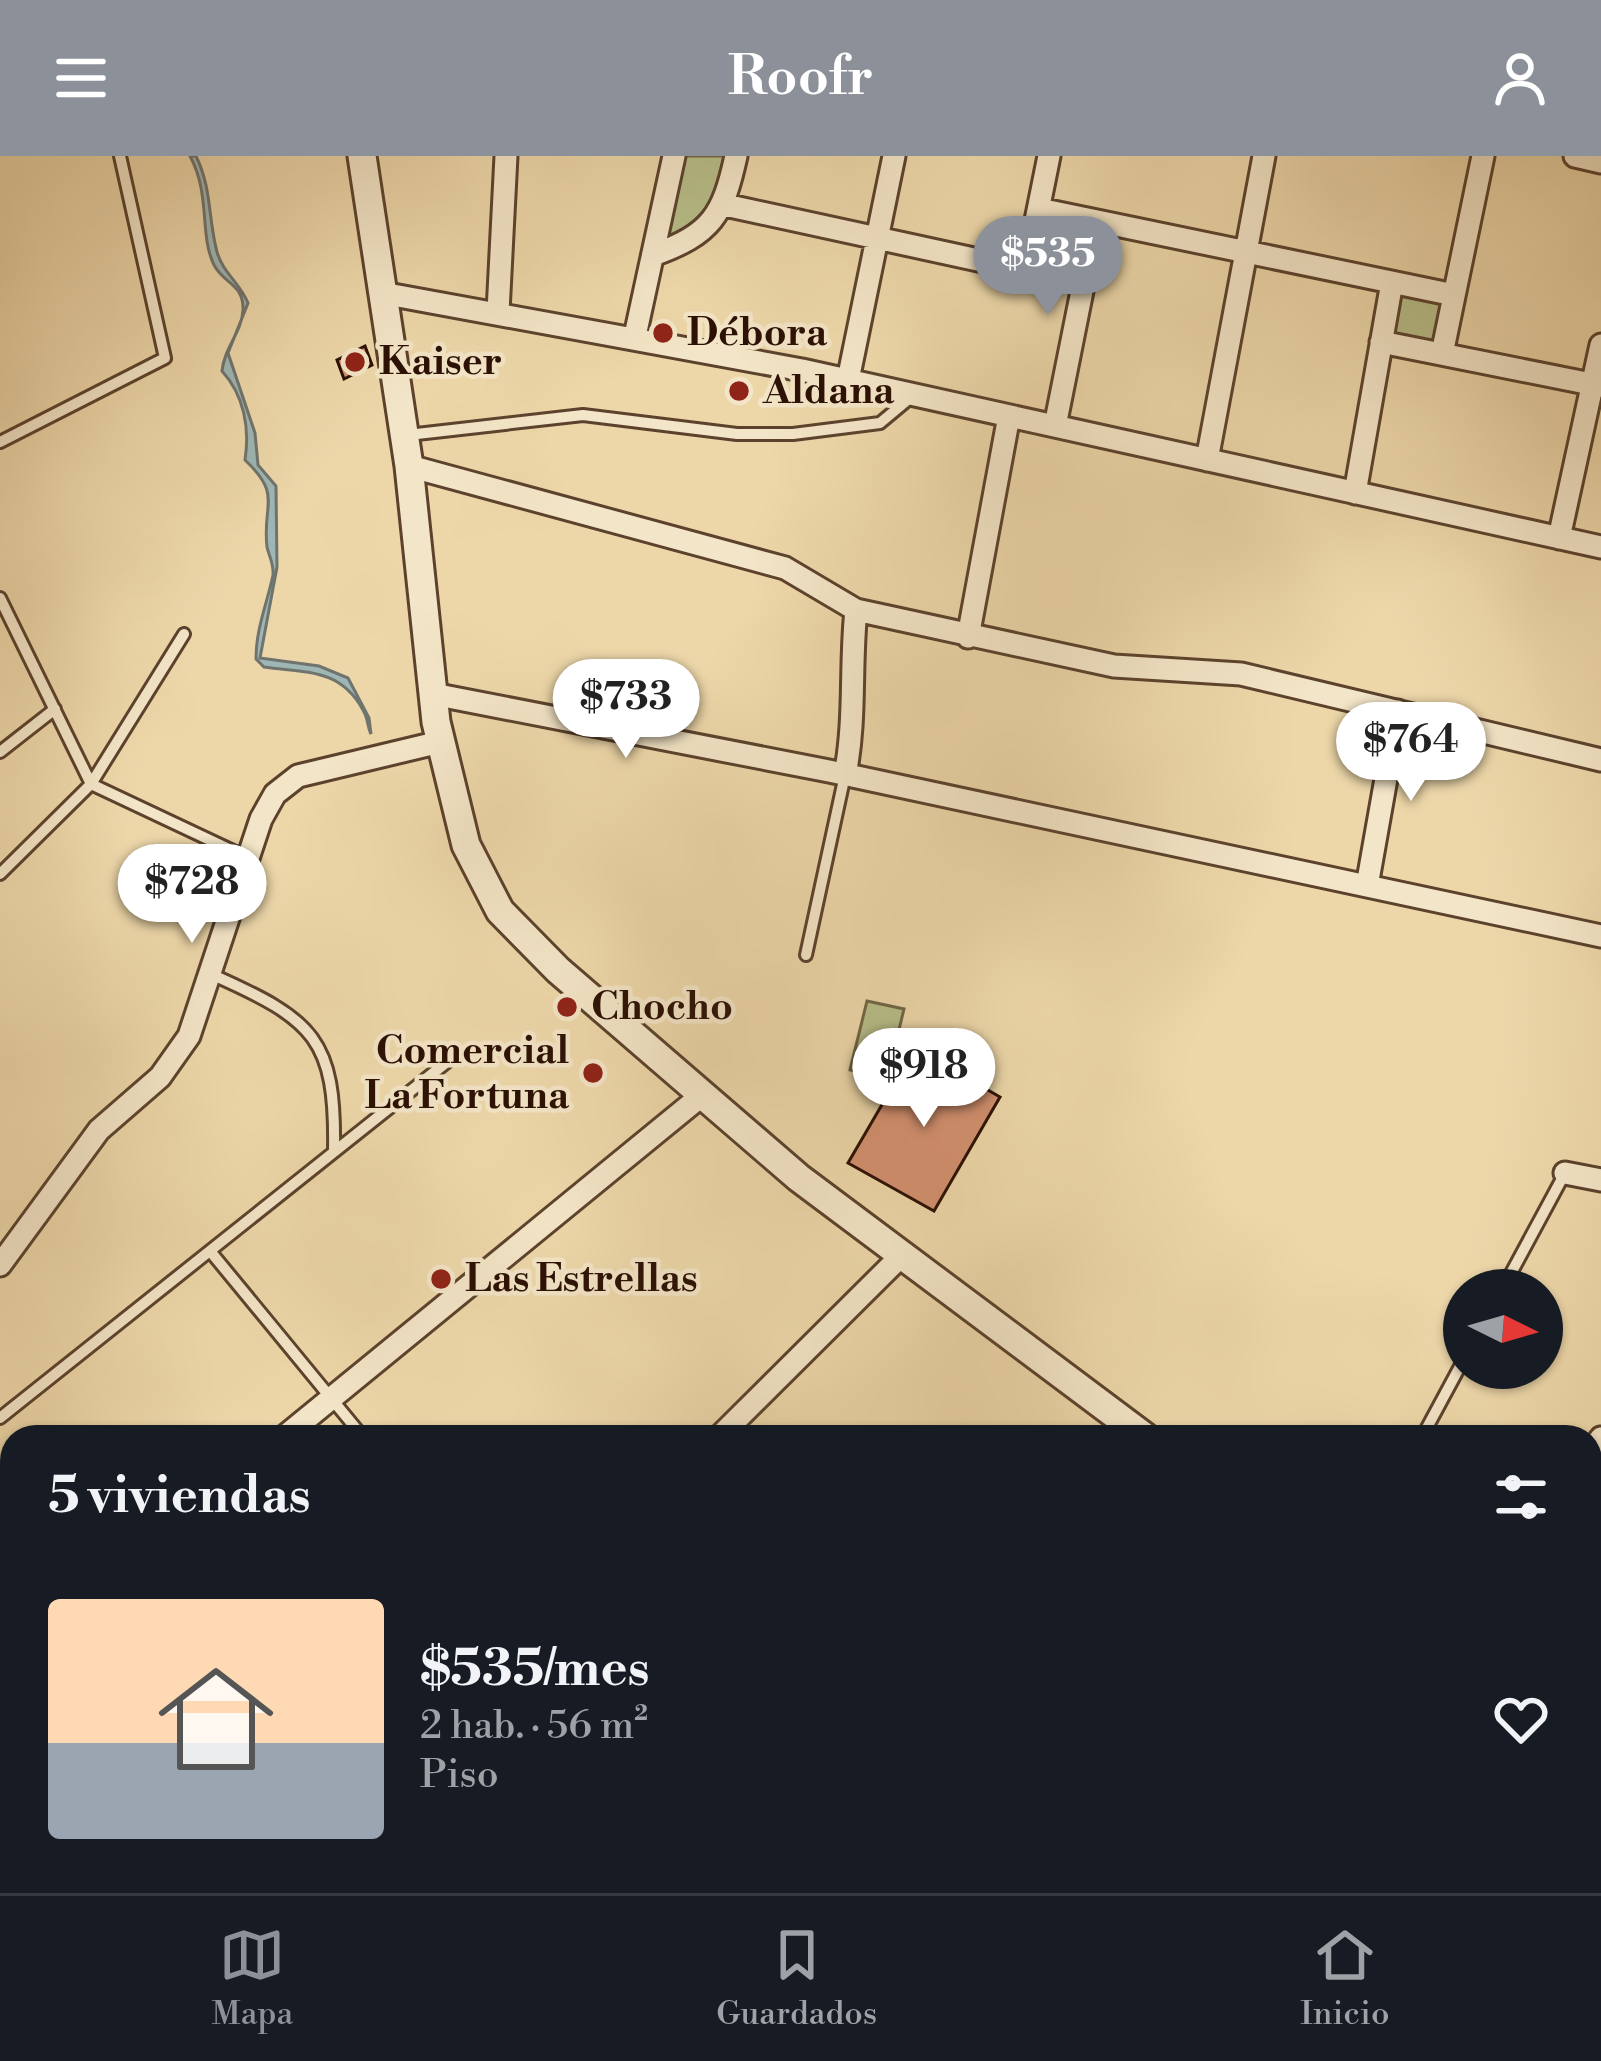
<!DOCTYPE html>
<html lang="es">
<meta charset="utf-8">
<style>
:root{--surface:#171b24;--page:#20242c;--text:#f1f3f6;--muted:#9ea1a6;--line:#363941;--accent:#8c9099}
body{margin:0;font-family:"Libre Bodoni",serif;background:var(--page);color:var(--text);height:100vh;display:flex;flex-direction:column;font-size:45px;white-space:nowrap}
*{box-sizing:border-box;margin:0}
p{font-size:39px;color:var(--muted)}
.icon{flex:none;width:66px;height:66px;fill:none;stroke:currentColor;stroke-width:2;stroke-linecap:round;stroke-linejoin:round}
.map{position:relative;flex:1;overflow:hidden}
.side{position:absolute;left:0px;top:1269px;width:1602px;height:468px;display:flex;flex-direction:column;background:var(--surface);border-radius:36px 36px 0 0;box-shadow:0 3px 9px #0004}
.side>*{flex:none}
.needle{width:78px;rotate:95deg}
.buttons{position:absolute;left:1443px;top:1113px;display:grid;gap:24px}
.buttons a{display:grid;place-items:center;width:120px;height:120px;border-radius:50%;background:var(--surface);box-shadow:0 3px 9px #0004;font-size:60px}
.price{position:absolute;translate:-50% -102px;padding:0 27px;border-radius:42px;background:#fff;color:#222;font-size:39px;line-height:78px;filter:drop-shadow(0 3px 6px #0008)}
.price::after{content:'';position:absolute;left:50%;top:72px;width:36px;height:27px;margin-left:-18px;background:inherit;clip-path:polygon(0 0,100% 0,50% 100%)}
.price.current{background:var(--accent);color:#fff}
ul{padding:0;list-style:none}
li{display:flex;align-items:center;gap:36px;height:300px;padding:0 48px}
li span{display:grid;place-items:center;flex:none;width:336px;height:240px;border-radius:12px;color:#555}
li>.icon{margin-inline-start:auto}
span .icon{width:144px;height:144px;fill:#fffc;stroke-width:1}
li b{font-size:51px}
h2{display:flex;justify-content:space-between;align-items:center;height:144px;padding:0 48px;font-size:51px}
header{display:flex;justify-content:space-between;align-items:center;height:156px;padding:0 48px;background:var(--accent);color:#fff;font-size:54px;font-weight:600}
.tabs{display:flex;justify-content:space-around;align-items:center;height:168px;border-top:3px solid var(--line);background:var(--surface);font-size:33px;color:var(--muted)}
.tabs a{display:grid;justify-items:center;gap:6px}
.tabs .current{color:var(--accent)}
.map>svg:first-child{display:block}
.green{fill:#b7be89;stroke:#716746;stroke-width:3}
.water{fill:#9eb7b4;stroke:#70746e;stroke-width:3}
.building{fill:#d39070;stroke:#2b1004;stroke-width:3}
.lines{fill:none;stroke-linecap:round;stroke-linejoin:round}
.service-casing{stroke:#5c422d;stroke-width:16}
.minor-casing{stroke:#5c422d;stroke-width:27}
.tertiary-casing{stroke:#5c422d;stroke-width:33}
.service{stroke:#f3e5c7;stroke-width:10}
.minor{stroke:#f3e5c7;stroke-width:21}
.tertiary{stroke:#f3e5c7;stroke-width:27}
.poi-dot{fill:#8f2418;stroke:#f3e5c7;stroke-width:4.5}
.labels{text-anchor:middle;dominant-baseline:central;stroke-width:9;stroke-linejoin:round;paint-order:stroke}
.poi-label{font-size:39px;font-weight:bold;fill:#2b1004;stroke:#f3e5c7;text-anchor:start}
</style>
<header><svg class="icon" aria-label="menu" viewBox="0 0 24 24"><path d="M4 6h16M4 12h16M4 18h16"/></svg>Roofr<svg class="icon" aria-label="person" viewBox="0 0 24 24"><circle cx="12" cy="8" r="4"/><path d="M4 21q1-7 8-7t8 7"/></svg></header>
<div class="map">
<svg width="1601" height="1737" viewBox="0 0 1601 1737">
<rect width="100%" height="100%" fill="#edd7a9"/>
<filter id="stains"><feTurbulence type="fractalNoise" baseFrequency=".00167" numOctaves="4"/><feColorMatrix values="0 0 0 0 .2 0 0 0 0 .09 0 0 0 0 .02 0 0 0 .5 -.17"/></filter>
<radialGradient id="worn" r=".72"><stop offset=".6" stop-color="#630" stop-opacity="0"/><stop offset="1" stop-color="#630" stop-opacity=".3"/></radialGradient>
<path class="green" d="M684,0h43c-9,43 -22,63 -61,83z
M1044,63l42,7 -7,47 -42,-8z
M1398,138l46,9 -7,40 -44,-8z
M867,845l37,8 -17,70 -37,-9z"/>
<path class="water" d="M190,0h6c16,33 12,62 21,96 6,21 23,31 31,51l-20,50 27,80 3,32 18,21 1,81 -17,91 59,8 29,12 21,40 2,16c-3,-5 -3,-16 -8,-24 -23,-42 -57,-37 -99,-43l-8,-8c0,-31 11,-55 17,-84 1,-11 -4,-19 -6,-28 -5,-44 16,-51 -22,-87 5,-32 -1,-65 -23,-89 2,-23 20,-39 21,-61 1,-26 -19,-26 -29,-45 -15,-31 -3,-70 -24,-109z"/>
<path class="building" d="M365,190l7,19 -28,14 -7,-19z
M915,892l85,49 -66,114 -86,-48z"/>
<g class="lines">
<defs>
<path id="service" d="M408,279l175,-20 154,19h56l87,-11 30,-25
M0,286l165,-84 -45,-202
M0,442l91,186 157,74
M0,596l55,-43
M0,718l91,-90 93,-150
M806,799l39,-180
M213,819c101,45 123,64 121,176
M210,1095l153,186
M1502,1134l63,-117
M0,1262l447,-356
M1422,1281l42,-78"/>
<path id="minor" d="M1575,0l26,6
M725,49l359,78
M1039,53l415,86
M653,99c59,-21 70,-40 83,-99
M1026,114l23,-114
M382,137l420,77 799,177
M498,156l8,-156
M635,180l39,-180
M1381,186l220,44
M1442,198l41,-198
M848,224l46,-224
M1055,270l41,-205
M1207,304l57,-304
M409,310l376,102 71,42 258,56 127,8 360,86
M1355,337l37,-211
M1559,382l42,-193
M968,481l41,-221
M433,538l396,77 772,165
M845,619c11,-56 5,-109 11,-165
M1367,730l31,-175
M1565,1017l36,7
M0,1109l99,-135 61,-53 29,-41 72,-217 14,-25 23,-18 142,-34
M284,1281l417,-341
M719,1281l182,-181
M1590,1296l11,-14
M1590,1486l11,10
M0,1516l12,-10
M0,1561l12,13
M1590,1595l11,-12
M147,1725l11,12
M244,1737l13,-12
M1027,1737l13,-12
M1337,1737l13,-12"/>
<path id="tertiary" d="M362,0l47,310 27,256 30,123 34,66 58,59 241,208 346,259
M1444,1725l7,12"/>
</defs>
<use href="#service" class="service-casing"/>
<use href="#minor" class="minor-casing"/>
<use href="#tertiary" class="tertiary-casing"/>
<use href="#service" class="service"/>
<use href="#minor" class="minor"/>
<use href="#tertiary" class="tertiary"/>
</g>
<g class="poi-dot">
<circle cx="663" cy="177" r="12"/>
<circle cx="355" cy="206" r="12"/>
<circle cx="739" cy="235" r="12"/>
<circle cx="567" cy="851" r="12"/>
<circle cx="593" cy="917" r="12"/>
<circle cx="441" cy="1123" r="12"/>
</g>
<g class="labels">
<g class="poi-label">
<text x="687" y="177">Débora</text>
<text x="379" y="206">Kaiser</text>
<text x="763" y="235">Aldana</text>
<text x="591" y="851">Chocho</text>
<text x="569" y="895" text-anchor="end">Comercial<tspan x="569" dy="45">La Fortuna</tspan></text>
<text x="465" y="1123">Las Estrellas</text>
</g>
</g>
<rect width="100%" height="100%" filter="url(#stains)"/>
<rect width="100%" height="100%" fill="url(#worn)"/>
</svg>
<div class="buttons">
<a><svg class="needle" viewBox="-14 -14 28 28"><path d="M0-13l5 13h-10z" fill="#e53935"/><path d="M0 13l5-13h-10z" fill="#9ea1a6"/></svg></a>
</div>
<b class="price current" style="left:1048px;top:162px">$535</b>
<b class="price" style="left:626px;top:605px">$733</b>
<b class="price" style="left:1411px;top:648px">$764</b>
<b class="price" style="left:192px;top:790px">$728</b>
<b class="price" style="left:924px;top:974px">$918</b>
<section class="side">
<h2>5 viviendas<svg class="icon" aria-label="filters" viewBox="0 0 24 24"><path d="M4 7h16M4 17h16"/><circle cx="9" cy="7" r="2"/><circle cx="15" cy="17" r="2"/></svg></h2>
<ul>
<li><span style="background:linear-gradient(#ffd9b3 60%,#9aa5b1 0)"><svg class="icon" aria-label="home" viewBox="0 0 24 24"><path d="M3 11l9-7 9 7M6 9v11h12V9"/></svg></span><div><b>$535/mes</b><p>2 hab. · 56 m²</p><p>Piso</p></div><svg class="icon" aria-label="heart" viewBox="0 0 24 24"><path d="M12 20l-8-8c-3-5 5-10 8-4 3-6 11-1 8 4z"/></svg></li>
</ul>
</section>
</div>
<nav class="tabs">
<a class="current"><svg class="icon" aria-label="map" viewBox="0 0 24 24"><path d="M3 6l6-2 6 2 6-2v14l-6 2-6-2-6 2zM9 4v14M15 6v14"/></svg>Mapa</a>
<a><svg class="icon" aria-label="saved" viewBox="0 0 24 24"><path d="M7 4h10v16l-5-4-5 4z"/></svg>Guardados</a>
<a><svg class="icon" aria-label="home" viewBox="0 0 24 24"><path d="M3 11l9-7 9 7M6 9v11h12V9"/></svg>Inicio</a>
</nav>
